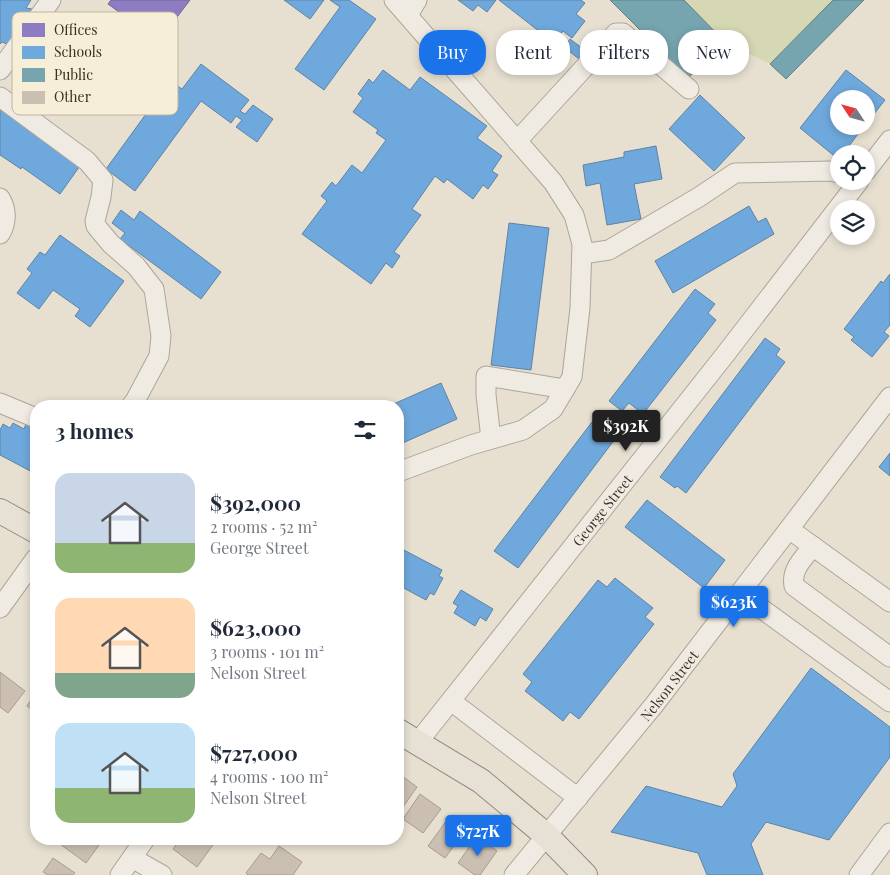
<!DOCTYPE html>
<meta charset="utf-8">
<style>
:root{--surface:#fff;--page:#f6f6f7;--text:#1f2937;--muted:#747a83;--accent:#1a73e8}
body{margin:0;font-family:"Playfair Display",serif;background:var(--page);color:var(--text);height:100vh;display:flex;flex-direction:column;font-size:19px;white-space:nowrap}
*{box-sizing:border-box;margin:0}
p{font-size:16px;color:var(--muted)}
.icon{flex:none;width:28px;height:28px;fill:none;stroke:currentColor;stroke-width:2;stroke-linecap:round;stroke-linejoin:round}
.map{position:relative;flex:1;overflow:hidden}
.sheet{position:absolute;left:30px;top:400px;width:374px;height:445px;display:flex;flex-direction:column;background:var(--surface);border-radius:20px;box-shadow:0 2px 8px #0003}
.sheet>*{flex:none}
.guide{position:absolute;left:419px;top:30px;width:396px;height:45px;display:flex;gap:10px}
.needle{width:32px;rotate:306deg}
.buttons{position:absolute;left:830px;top:90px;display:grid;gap:10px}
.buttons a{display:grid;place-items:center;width:45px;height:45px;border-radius:50%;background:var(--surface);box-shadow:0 2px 8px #0003;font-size:25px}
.price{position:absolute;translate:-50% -42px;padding:0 11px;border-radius:5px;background:var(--accent);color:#fff;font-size:16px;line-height:32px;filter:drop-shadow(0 1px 2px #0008)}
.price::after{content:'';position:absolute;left:50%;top:30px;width:15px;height:11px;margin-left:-8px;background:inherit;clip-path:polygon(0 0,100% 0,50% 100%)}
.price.on{background:#222;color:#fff}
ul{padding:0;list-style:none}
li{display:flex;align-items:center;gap:15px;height:125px;padding:0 25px}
li span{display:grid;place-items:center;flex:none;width:140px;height:100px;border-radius:15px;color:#555}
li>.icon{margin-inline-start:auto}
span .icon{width:60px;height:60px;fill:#fffc;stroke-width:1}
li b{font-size:21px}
h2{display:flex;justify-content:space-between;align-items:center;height:60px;padding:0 25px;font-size:21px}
.chip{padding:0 18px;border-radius:20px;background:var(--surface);box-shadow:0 2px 8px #0003;font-size:18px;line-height:45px}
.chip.on{background:var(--accent);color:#fff}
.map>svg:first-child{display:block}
.green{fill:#d6d7b3}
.offices{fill:#8e7cc3;stroke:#766592}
.schools{fill:#6fa8dc;stroke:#6083a4}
.public{fill:#76a5af;stroke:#658184}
.building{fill:#cbbfb2;stroke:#a89c90}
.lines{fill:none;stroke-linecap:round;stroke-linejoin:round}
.minor-casing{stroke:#ada599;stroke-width:21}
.major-casing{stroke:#928b80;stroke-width:26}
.minor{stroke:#efebe3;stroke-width:19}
.major{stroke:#e6e1d4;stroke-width:24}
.labels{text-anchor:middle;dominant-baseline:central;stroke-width:5;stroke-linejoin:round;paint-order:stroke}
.street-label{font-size:14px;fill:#3d2e20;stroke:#f7eed8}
.key{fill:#f7eed8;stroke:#bfb4a1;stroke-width:1}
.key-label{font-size:14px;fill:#3d2e20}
</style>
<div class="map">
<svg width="890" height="875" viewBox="0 0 890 875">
<rect width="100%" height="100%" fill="#e7e0d1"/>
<path class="green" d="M610,0h254l-78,79 -16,-15 -45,-22 -37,36z"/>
<path class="offices" d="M111,0h79l-28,37 -29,-21 -3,4 -22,-16z"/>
<path class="schools" d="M0,0h31l-5,8 6,1 -25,35 -5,-2 -2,2z
M284,0h40l-14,19z
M330,0h19l27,19 -52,71 -29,-21 45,-62z
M458,0h38l-9,12 -9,-7 -5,6z
M499,0h82l4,3 -9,11 9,7 -13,17 -9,-7 -9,12z
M570,39l16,12 -7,8 -15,-12z
M201,64l48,36 -9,11 5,3 8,-9 20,14 -16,23 -21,-15 6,-7 -6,-4 -5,7 -30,-22 -66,90 -29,-22 64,-88 12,8z
M383,70l27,20 10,-13 67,49 -10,12 25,18 -10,15 6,4 -10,14 -5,-4 -10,14 -26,-20 -3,4 -9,-7 -23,33 9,6 -27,37 6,4 -8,12 -6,-5 -15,21 -69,-50 25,-33 -6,-5 11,-14 4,4 16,-21 10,8 24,-33 -10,-7 2,-3 -25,-18 10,-14 -5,-4 11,-15 4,4z
M846,70l39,30 -19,24v-25h-27v27h25l-21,28h-4l-1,5 -38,-31z
M700,95l45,43 -31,33 -45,-42z
M0,104l82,59 -22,31 -38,-27 -1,2 -21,-14z
M656,146l6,33 -28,5 7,35 -34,6 -7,-42 -14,3 -3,-21 41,-8v-5z
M749,206l9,16 8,-4 8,16 -101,59 -18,-32z
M121,210l13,10 6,-9 81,61 -20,27 -81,-60 5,-6 -13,-10z
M509,223l40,5 -18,142 -40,-5z
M60,235l64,46 -34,46 -15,-11 5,-7 -27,-19 -14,19 -22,-16 15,-20 -5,-4 13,-17 5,3z
M890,274v51l-6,7 5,4 -17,21 -21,-17 3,-3 -10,-8 37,-48 2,2z
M695,289l20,15 -7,9 8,7 -73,94 -14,-11 -7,8 -13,-10z
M765,338l15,11 -4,6 9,7 -99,131 -9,-7 -2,2 -15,-11z
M441,383l16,36 -59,26v-39h-9z
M195,401l10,5h-13z
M592,422l23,17 -97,129 -24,-17z
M13,423l11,6 2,-5 10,6v44l-36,-19v-25l3,-6 7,4z
M890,453v23l-11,-9z
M647,500l78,60 -21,28 -79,-61z
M398,547l44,23 -3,6 4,2 -9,17 -4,-2 -4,7 -28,-15z
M615,578l38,30 -8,9 9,7 -75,95 -9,-7 -7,9 -38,-30 7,-9 -9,-8 75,-94 9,7z
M461,590l32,19 -7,12 -6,-4 -5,9 -21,-13 4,-7 -5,-3z
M811,668l79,59v30l-61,83 -63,-18 -15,22 12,31h-56l-9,-22 -87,-21 35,-46 76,21 15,-21 -4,-12z"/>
<path class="public" d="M610,0h74l41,42 -37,36z
M833,0h31l-78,79 -16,-15z"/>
<path class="building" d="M0,672l25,19 -17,22 -8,-6z
M36,692v20l-9,-6z
M398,773l19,14 -19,27z
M420,794l21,15 -18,24 -20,-14z
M450,816l17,12 -22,30 -17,-12z
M477,836l20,15 -17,24h-5l-17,-12z
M53,839h39l7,6 -13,18z
M180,839h31l4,3 -18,25 -24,-18z
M279,846l23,16 -9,13h-45l-2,-2 15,-20 9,6z
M53,858l22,15 -2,2h-25l-5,-3z"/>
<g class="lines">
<defs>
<g id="minor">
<path d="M394,0l159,182 21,33 8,29 -2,64 -8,69 -19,32 -30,21 -52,15 -73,27"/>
<path d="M408,15l9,-15"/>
<path d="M0,70l51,-70"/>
<path d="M0,97l87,64 16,19 -2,17 -6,24 1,5 15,18 25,22 18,23 7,47 -2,20 -24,45 -4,5"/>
<path d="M517,141l99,-108h7l66,56"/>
<path d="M866,171l24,-31"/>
<path d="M0,198c7,11 7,25 0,36"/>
<path d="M582,254l27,-4 90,-53 36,-24 96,-2 8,2"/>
<path d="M0,403l36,15"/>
<path d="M491,439l-5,-44v-19l79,13"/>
<path d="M789,529l101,73"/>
<path d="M813,546c-10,13 -22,23 -19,40l96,71"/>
<path d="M740,593l150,109"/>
<path d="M0,608l36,-50"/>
<path d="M451,701l127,97"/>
<path id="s1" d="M418,742l306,-386 135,-175"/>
<path d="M132,858l30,17"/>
<path d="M120,875l25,-36"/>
<path id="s2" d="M514,875l140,-170 236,-308"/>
<path d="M859,875l31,-42"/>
</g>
<path id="major" d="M0,511l36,20
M398,731l83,50 66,55 38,39"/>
</defs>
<use href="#minor" class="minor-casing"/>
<use href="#major" class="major-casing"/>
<use href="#minor" class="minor"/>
<use href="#major" class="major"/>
</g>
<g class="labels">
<g class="street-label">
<text stroke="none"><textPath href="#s1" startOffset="296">George Street</textPath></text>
<text stroke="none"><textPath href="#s2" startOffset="245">Nelson Street</textPath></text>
</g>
</g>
<rect x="12" y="12" width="166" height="103" rx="8" class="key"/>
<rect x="22" y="23" width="23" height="14" fill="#8e7cc3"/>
<rect x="22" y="46" width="23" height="13" fill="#6fa8dc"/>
<rect x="22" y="68" width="23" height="14" fill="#76a5af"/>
<rect x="22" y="91" width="23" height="13" fill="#cbbfb2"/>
<g class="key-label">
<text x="54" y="35">Offices</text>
<text x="54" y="57">Schools</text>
<text x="54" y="80">Public</text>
<text x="54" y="102">Other</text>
</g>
</svg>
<div class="buttons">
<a><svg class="needle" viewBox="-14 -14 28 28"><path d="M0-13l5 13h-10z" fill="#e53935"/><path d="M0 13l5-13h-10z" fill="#747a83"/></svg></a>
<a><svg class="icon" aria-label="locate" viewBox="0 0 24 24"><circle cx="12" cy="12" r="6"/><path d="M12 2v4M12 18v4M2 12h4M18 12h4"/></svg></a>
<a><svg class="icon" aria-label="layers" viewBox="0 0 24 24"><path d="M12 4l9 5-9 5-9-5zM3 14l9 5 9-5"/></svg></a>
</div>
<b class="price on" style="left:626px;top:452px">$392K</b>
<b class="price" style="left:734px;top:628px">$623K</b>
<b class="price" style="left:478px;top:857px">$727K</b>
<div class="guide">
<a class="chip on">Buy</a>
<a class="chip">Rent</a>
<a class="chip">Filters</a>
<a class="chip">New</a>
</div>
<section class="sheet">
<h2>3 homes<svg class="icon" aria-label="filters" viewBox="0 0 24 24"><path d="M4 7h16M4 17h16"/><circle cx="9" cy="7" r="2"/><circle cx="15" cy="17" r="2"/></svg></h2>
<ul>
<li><span style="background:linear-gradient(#c9d6e8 70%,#8fb573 0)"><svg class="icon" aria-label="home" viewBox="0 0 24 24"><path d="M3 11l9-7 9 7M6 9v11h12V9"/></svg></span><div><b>$392,000</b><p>2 rooms · 52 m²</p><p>George Street</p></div></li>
<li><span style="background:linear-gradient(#ffd9b3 75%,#7fa58c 0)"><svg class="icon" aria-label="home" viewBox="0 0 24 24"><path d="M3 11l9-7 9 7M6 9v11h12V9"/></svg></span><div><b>$623,000</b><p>3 rooms · 101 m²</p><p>Nelson Street</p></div></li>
<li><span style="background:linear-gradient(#bfe0f5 65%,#8fb573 0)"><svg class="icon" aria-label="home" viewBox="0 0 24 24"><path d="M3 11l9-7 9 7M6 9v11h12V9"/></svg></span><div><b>$727,000</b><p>4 rooms · 100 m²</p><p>Nelson Street</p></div></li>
</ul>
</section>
</div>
